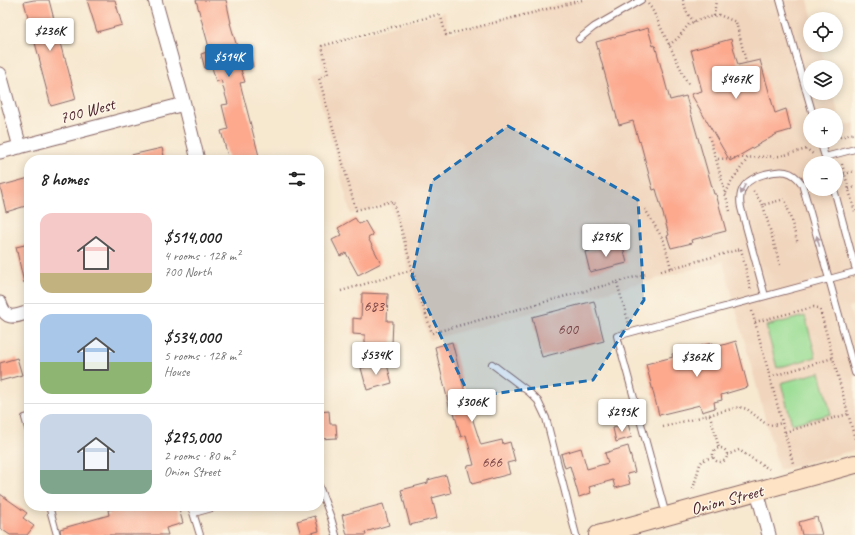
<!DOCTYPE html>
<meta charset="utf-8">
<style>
:root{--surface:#fff;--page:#f2f2f2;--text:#222;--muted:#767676;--line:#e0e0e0;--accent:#1f6fb2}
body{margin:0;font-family:Caveat,sans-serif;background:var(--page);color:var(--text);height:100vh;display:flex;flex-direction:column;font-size:15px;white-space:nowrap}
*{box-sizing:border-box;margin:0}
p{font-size:13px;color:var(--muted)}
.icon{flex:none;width:22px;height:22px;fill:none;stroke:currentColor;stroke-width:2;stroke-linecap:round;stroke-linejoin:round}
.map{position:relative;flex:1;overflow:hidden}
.details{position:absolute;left:24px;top:155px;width:300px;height:356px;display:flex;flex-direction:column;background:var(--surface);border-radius:16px;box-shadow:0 2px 10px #0003}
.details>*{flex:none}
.tools{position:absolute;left:803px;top:12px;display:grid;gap:8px}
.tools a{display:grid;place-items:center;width:40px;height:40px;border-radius:50%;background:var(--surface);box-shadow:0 2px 10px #0003;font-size:20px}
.price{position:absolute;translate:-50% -34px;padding:0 9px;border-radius:4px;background:#fff;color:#222;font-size:13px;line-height:26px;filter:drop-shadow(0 1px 2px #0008)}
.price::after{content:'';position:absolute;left:50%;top:24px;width:12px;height:9px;margin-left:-6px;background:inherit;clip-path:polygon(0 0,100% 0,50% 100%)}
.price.active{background:var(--accent);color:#fff}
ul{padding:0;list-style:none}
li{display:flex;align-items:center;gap:12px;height:100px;padding:0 16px}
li+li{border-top:1px solid var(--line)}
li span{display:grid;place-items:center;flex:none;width:112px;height:80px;border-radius:12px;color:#555}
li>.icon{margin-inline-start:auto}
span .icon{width:48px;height:48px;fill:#fffc;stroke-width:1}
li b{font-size:17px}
h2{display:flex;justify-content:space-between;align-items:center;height:48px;padding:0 16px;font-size:17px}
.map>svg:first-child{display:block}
.built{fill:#f1d5bd;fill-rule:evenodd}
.green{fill:#9add94;stroke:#727e60}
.building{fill:#fca98e}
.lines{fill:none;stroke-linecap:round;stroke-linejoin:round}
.lane-casing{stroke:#876565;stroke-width:8}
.street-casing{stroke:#876565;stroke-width:15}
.secondary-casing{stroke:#876565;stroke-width:20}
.path{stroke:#876565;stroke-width:2.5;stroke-dasharray:1 3;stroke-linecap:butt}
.lane{stroke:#fff;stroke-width:6}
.street{stroke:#fff;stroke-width:13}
.secondary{stroke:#fee4c5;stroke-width:18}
.oneway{fill:#ae9aa0}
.marked{fill:#1f6fb2;fill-opacity:0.2;stroke:#1f6fb2;stroke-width:3;stroke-dasharray:8 5;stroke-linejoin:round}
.labels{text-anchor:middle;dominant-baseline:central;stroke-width:3;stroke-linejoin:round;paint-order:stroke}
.number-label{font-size:15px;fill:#764244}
.street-label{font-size:17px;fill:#4a1f2b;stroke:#fcf5e5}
</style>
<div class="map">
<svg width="855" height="535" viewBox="0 0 855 535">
<rect width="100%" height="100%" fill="#fcf5e5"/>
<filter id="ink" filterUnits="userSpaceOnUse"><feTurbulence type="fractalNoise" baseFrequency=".025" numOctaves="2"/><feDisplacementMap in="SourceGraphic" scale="8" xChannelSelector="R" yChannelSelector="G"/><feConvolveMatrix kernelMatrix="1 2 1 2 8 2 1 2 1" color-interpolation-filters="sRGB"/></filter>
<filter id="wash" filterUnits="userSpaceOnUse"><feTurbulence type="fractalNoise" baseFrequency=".012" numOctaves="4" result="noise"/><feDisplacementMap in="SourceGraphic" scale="16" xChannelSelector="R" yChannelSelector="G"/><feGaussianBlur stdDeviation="0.9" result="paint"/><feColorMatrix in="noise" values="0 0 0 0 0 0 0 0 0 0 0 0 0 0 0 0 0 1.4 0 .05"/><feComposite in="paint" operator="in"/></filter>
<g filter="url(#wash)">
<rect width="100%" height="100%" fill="#f7e8d0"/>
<path class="built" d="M572,0h236l5,19h-3v26h10l6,22h-16v26h23l9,33 13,-3v182l-6,2 6,22v121l-76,20 -56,-209 -294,79 -39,-136 -39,10 -38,-141 10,-3 -6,-24 127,-34 6,21zM810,115h26v26h-26zM810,163h26v26h-26z"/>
<path class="green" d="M805,316l11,41 -39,11 -11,-42z
M820,372l11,42 -39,10 -11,-41z"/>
<g id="blocks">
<path class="building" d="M34,0h15l15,58h1l11,41 -25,7 -11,-41h1l-17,-63z
M87,0h28l7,25 -25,7z
M196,0h30l5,23h-1l10,34 10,-3 3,13 -12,3 4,12 -5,1 20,77h-31l-8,-29 7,-2 -6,-24 6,-1 -7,-24 -5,2 -4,-15 -7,2 -4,-15 9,-3z
M648,28l5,18 2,-1 15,55 16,-4 28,98h2l10,37 -35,9 1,3 -21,5 -4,-12 2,-1 -13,-46 -3,1 -13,-49 -1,1 -6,-21 -14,4 -23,-83z
M731,39l7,26 22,-5 15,53 11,-4 5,21 -14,4 -47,27 -39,-67 11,-3 -11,-41z
M162,148l3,12h-33l-1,-5z
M29,178v27l-23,7 -6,-26z
M355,218l4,6 6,-3 8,14 -5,3 13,25 -23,12 -12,-22 -6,3 -8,-16 10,-5 -4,-7z
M622,243l5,20 -37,9 -5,-20z
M29,244v39h-5l-8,-36z
M362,293l26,1 -1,27h6l-1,23 -27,-1v-8l-12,-1v-16l8,1z
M594,301l10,40 -62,16 -10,-40z
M736,341l12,46 -27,8 1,5 -8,2 1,6 -13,4 -2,-7 -41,10 -13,-51 27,-7 -1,-3 40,-11 1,5z
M452,342l17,66 12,37 21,-5 1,4 7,-2 5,19 -8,2 3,11 -38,10 -5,-18 7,-1 -8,-30 -5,2 -8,-28 -3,1 -15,-63z
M17,358l5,17 -22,6v-18z
M386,361l6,22 -25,7 -6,-22z
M329,411l1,13h6l1,14 -18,1v-27z
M628,424l4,13 -16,5 -3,-14z
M628,446l7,26 -8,2 3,10 -15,4 -2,-8 -24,7 2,6 -12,4 -9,-31 -5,2 -4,-14 20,-6 6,21 21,-6 -3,-10z
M446,475l5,18 -19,5 5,20 -27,7 -9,-35 27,-7v-3z
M0,494l27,19 -4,5 11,8 -7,9h-17l-10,-7z
M383,504l6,21 -24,7 1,3h-19l-5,-20z
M124,506h11v3l11,-3h32l5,17 -17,5 2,7h-107l-1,-6 49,-14 -1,-5z
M315,516l4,15 -15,4h-3l-4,-14z
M817,517l5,18h-20l-3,-13z"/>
</g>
</g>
<g filter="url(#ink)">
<use href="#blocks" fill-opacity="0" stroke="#876565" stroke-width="1"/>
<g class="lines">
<defs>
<path id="lane" d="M780,0l33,115
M579,39l15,-12 47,-27
M820,141l7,22
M825,157l30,-8
M834,189l21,78
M765,296l-24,-88c-4,-20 6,-29 24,-34 16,-4 27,-5 37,10l27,95 26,-7
M492,364l37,28 9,9 8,17 30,117
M29,417l-4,1 4,14
M319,486l12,32 5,17
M49,506l8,29
M191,506l9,29
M194,513l25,-7
M666,515l-49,-179 212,-57 26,94"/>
<path id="street" d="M155,0l29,104 14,56
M0,74l20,73
M0,152l184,-48
M0,303c6,18 14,14 29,9
M757,491l12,44"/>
<path id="secondary" d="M598,535l257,-71"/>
</defs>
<use href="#lane" class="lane-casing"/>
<use href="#street" class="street-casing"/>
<use href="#secondary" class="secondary-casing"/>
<path class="path" d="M582,0l-136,35 -6,-21 -118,32 6,28 -9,4 37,132 37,-9 28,99 11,33 214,-59
M683,0l4,13 7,9
M648,4l4,5 37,77
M714,16l2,-16
M669,45l9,-7 11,-14 8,-4 22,-5 17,7 10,40
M709,136l7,23
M836,138l19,-5
M842,164l13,48
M844,174l11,-3
M849,189l6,-2
M753,191l10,14
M726,193l6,-13 17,-23
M645,209l19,32 7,27
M730,211l-14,-52 65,-3 26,-7 7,6
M741,249l10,42
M780,265l-17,-60 22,-6 13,45
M661,271l80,-22
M617,283l12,41
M341,291l71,-21
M752,311l41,152
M755,322l59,-15 4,1 2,2 35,129
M770,377l63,-19
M710,415l9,33
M663,427l76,-20 8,2 19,15 6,1 10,-2
M785,432l63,-18
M713 455a7 7 0 1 1 14 0a7 7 0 1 1-14 0Z
M727,455l12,-5 9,6 21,13
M693,489l7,-25 3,-4 10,-3"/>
<use href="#lane" class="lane"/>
<use href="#street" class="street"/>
<use href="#secondary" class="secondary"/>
</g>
<defs><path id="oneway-solid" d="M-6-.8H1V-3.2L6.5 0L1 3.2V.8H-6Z"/></defs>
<g class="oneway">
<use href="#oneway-solid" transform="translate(743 189) rotate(117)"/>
<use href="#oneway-solid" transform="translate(818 241) rotate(-105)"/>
</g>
</g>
<path class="marked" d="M508,126l130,74 6,100 -51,80 -123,17 -58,-121 20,-95z"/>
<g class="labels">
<g class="number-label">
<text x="374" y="306">683</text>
<text x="568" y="329">600</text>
<text x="492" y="462">666</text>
</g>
<g class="street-label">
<text transform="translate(87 111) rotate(-15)">700 West</text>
<text transform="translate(727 500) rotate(-15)">Onion Street</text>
</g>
</g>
</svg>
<div class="tools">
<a><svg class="icon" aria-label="locate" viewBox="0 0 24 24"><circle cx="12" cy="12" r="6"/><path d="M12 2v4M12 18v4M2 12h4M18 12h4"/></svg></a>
<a><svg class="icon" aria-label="layers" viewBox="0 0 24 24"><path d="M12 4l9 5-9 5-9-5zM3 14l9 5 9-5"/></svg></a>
<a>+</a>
<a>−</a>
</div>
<b class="price" style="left:50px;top:52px">$236K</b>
<b class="price active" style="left:229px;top:78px">$514K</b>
<b class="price" style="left:736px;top:100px">$467K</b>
<b class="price" style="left:606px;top:258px">$295K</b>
<b class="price" style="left:376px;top:376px">$534K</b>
<b class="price" style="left:697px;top:378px">$362K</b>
<b class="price" style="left:472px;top:423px">$306K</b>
<b class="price" style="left:622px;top:433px">$295K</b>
<section class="details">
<h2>8 homes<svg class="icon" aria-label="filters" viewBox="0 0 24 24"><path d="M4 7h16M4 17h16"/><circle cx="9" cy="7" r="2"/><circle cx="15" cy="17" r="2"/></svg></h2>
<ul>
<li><span style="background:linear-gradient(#f6c9c9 75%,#c2b280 0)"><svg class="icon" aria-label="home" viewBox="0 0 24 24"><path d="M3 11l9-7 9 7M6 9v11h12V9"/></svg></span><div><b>$514,000</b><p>4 rooms · 128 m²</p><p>700 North</p></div></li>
<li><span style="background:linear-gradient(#a9c7e8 60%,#8fb573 0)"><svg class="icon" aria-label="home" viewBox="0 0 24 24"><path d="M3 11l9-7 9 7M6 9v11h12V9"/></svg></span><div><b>$534,000</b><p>5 rooms · 128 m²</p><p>House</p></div></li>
<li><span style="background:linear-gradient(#c9d6e8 70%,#7fa58c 0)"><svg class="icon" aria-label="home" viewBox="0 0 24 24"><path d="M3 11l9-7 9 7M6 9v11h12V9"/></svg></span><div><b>$295,000</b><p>2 rooms · 80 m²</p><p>Onion Street</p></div></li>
</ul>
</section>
</div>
